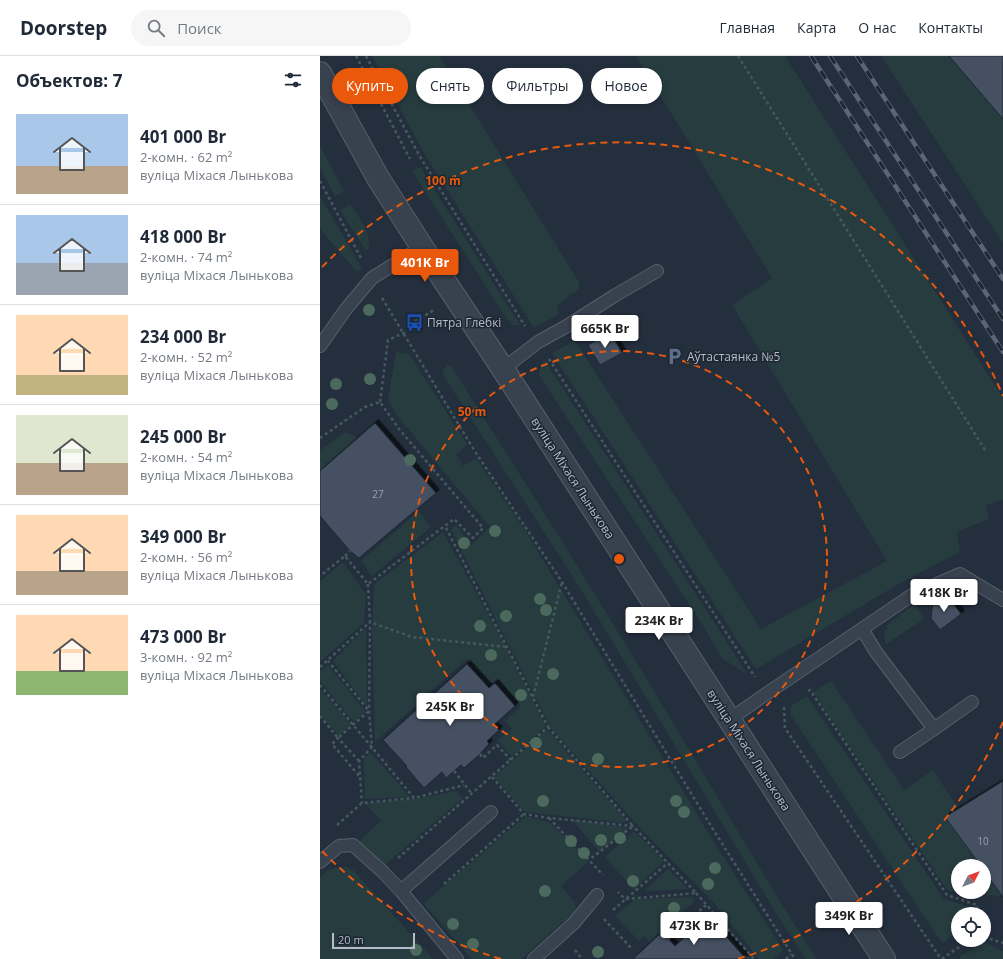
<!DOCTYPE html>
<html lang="ru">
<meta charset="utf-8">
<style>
:root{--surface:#fff;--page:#f6f6f7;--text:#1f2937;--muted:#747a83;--line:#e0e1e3;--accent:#ea580c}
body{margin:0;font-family:"Open Sans",sans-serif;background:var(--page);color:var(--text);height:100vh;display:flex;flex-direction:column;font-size:15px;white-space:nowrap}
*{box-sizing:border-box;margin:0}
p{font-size:13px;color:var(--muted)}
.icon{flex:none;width:22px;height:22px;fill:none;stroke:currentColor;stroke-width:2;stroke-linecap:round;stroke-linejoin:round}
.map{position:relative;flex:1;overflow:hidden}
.side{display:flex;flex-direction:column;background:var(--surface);width:320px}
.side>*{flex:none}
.guide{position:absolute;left:12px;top:12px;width:380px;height:36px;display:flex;gap:8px}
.needle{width:26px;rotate:48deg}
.fabs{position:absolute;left:631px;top:803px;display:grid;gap:8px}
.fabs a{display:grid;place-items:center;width:40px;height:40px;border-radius:50%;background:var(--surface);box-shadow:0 2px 6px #0003;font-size:20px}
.scale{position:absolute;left:12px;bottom:10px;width:83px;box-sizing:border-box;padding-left:4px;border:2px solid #b4bcc9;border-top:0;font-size:11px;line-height:14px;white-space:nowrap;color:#b4bcc9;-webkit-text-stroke:3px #1d2633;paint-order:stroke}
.price{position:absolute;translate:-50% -34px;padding:0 9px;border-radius:4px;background:#fff;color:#222;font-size:13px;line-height:26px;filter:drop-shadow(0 1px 2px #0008)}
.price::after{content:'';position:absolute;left:50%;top:24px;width:12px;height:9px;margin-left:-6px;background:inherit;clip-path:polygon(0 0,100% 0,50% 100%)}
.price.on{background:var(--accent);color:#fff}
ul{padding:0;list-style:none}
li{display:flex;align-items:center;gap:12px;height:100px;padding:0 16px}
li+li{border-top:1px solid var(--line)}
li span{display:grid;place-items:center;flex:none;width:112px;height:80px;border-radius:0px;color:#555}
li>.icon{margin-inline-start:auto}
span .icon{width:48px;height:48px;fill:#fffc;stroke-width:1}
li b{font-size:17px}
h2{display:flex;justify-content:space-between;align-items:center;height:48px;padding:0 16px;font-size:17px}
.tag{padding:0 14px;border-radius:18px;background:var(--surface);box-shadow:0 2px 6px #0003;font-size:14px;line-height:36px}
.tag.on{background:var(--accent);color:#fff}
header{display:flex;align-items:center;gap:24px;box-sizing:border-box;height:56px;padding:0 20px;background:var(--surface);border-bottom:1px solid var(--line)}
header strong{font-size:19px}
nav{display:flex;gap:22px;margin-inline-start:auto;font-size:14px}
.search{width:280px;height:36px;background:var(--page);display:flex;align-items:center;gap:10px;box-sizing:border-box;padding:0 14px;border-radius:22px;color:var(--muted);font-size:15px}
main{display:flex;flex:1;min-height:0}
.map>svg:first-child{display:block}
.green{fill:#263c3f}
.building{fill:#455162;stroke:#1f2835;filter:url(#shadow)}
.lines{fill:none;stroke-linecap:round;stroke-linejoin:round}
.service-casing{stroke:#565f6c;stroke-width:14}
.tertiary-casing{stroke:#565f6c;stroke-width:24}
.path{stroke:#44595c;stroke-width:2.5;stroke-dasharray:3 3;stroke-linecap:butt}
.service{stroke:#38414e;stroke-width:12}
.tertiary{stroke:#38414e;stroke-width:22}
.rail-casing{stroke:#5a6575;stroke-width:4.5}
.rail{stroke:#1d2633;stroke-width:3;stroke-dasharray:9;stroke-linecap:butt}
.tree{fill:#4b6a5d}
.ring{fill:none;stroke:#e8590c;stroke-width:2;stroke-dasharray:7 5}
.labels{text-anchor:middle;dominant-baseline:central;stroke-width:3;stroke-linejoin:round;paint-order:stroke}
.number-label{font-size:10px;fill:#98a1af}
.poi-label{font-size:12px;fill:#b4bcc9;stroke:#1d2633;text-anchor:start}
.street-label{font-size:12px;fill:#b4bcc9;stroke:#1d2633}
.centre{fill:#e8590c;stroke:#1d2633;stroke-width:2}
.ring-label{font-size:12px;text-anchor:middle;font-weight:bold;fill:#e8590c;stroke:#1d2633;stroke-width:3;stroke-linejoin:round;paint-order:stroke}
</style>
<header>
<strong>Doorstep</strong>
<div class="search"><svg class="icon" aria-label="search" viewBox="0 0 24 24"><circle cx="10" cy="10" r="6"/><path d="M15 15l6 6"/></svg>Поиск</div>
<nav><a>Главная</a><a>Карта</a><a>О нас</a><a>Контакты</a></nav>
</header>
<main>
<section class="side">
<h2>Объектов: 7<svg class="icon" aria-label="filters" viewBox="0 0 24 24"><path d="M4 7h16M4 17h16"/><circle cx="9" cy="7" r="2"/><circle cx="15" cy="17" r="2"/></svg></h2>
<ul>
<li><span style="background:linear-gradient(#a9c7e8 65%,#b9a48a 0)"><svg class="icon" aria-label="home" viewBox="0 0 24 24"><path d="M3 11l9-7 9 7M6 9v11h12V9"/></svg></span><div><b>401 000 Br</b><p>2-комн. · 62 m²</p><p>вуліца Міхася Лынькова</p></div></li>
<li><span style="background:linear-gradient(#a9c7e8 60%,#9aa5b1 0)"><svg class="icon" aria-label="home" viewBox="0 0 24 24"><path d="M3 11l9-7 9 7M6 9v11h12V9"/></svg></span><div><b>418 000 Br</b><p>2-комн. · 74 m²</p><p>вуліца Міхася Лынькова</p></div></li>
<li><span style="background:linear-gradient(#ffd9b3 75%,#c2b280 0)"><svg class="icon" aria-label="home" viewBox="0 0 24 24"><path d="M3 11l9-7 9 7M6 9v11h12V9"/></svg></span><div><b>234 000 Br</b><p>2-комн. · 52 m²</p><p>вуліца Міхася Лынькова</p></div></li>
<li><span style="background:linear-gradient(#dfe7d0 60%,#b9a48a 0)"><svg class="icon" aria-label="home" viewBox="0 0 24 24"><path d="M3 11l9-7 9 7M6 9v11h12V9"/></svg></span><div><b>245 000 Br</b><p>2-комн. · 54 m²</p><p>вуліца Міхася Лынькова</p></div></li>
<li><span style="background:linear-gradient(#ffd9b3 70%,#b9a48a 0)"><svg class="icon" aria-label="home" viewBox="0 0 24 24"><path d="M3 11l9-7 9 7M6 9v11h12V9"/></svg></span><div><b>349 000 Br</b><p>2-комн. · 56 m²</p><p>вуліца Міхася Лынькова</p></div></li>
<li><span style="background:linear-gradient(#ffd9b3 70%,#8fb573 0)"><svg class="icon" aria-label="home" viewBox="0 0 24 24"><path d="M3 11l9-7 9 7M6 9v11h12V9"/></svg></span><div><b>473 000 Br</b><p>3-комн. · 92 m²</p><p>вуліца Міхася Лынькова</p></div></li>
</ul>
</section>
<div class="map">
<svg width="683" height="903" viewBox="0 0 683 903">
<defs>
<filter id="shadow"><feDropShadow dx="3.5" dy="-3.5" stdDeviation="0" flood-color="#0009"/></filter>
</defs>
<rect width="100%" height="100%" fill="#242f3e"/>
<path class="green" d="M52,0h67l140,226v8l-8,4 -14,12 2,8 -25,14 -110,-175z
M316,0h149l218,342v102l-17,5 3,14 -32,13 3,20 -58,30 -146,87 -204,-316 23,-12 186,288 126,-68 -155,-256 40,-27z
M561,0h68l54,63v124z
M0,90l24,45 -9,5 -15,-28z
M100,111l100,158h-7l-7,-7 -94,-147z
M0,140l42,72 -5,4 -37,-43z
M30,148c9,14 25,31 17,48l-27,-42z
M76,296l13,2 58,90 -3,4 -8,6 7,12 13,-8 47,69 186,307 74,116 -9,9h-15l-45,-56 -76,-77 -88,-99 -99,-197 5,-5 16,20 18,-18 -94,-113 -8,-15z
M224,303l202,313h-3l-21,-14 -20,-34 -163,-249 3,-13z
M127,308l4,2 111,175 80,130 137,229 38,59h-11l-30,-46 -196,-325 -138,-215z
M25,376l10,4 2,3 -37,32v-21z
M99,455l12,16 -59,49 -11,-15z
M123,476l62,113 41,81 -34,31 -15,-17 15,-11 -7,-8 16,-15 -24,-27 -7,5 -23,-25 -92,83 -3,-114 2,-44z
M23,506l23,33 -2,28 -44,39v-81z
M595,548l9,15 -38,25 -2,-7 3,-12z
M46,572l1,79 -34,-46z
M8,609l38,47 -12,10 -34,-41v-10z
M511,625l73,109 29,-20 25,38 -12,9 35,49h-23v26l-10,-1 -135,-199z
M0,633l31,35 -12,12 -19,-22z
M487,640l137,203 25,8 -1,7h-10v18l-16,11 -152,-229 1,-8z
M227,673l80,92 -2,2 -100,-11 -31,-35z
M51,697l39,44 -45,2 -1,-41z
M136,735l7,7 -77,66h-7l-21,-22 23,-21 -16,-18 50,-4z
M206,760l25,7 37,39 -27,24 14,16 1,7 -2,6 -2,3 -9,4 -42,37h-49l-47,-54v-3z
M251,763l57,9 -28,24z
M314,775l30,30 -30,29 -29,-33z
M19,811h7l8,4 79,88h-113v-82l10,-8z
M348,813l20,20 -44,2z
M664,815l17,23 -2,2 -37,-4h22z
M373,841l2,4 -46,41 -5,-6 -5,5 -24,-25 20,-17z
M391,859l40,44h-4l-38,-42z
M664,886l19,9v8h-43l-1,-2z"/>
<path class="building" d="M629,0h54v63z
M290,276l12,21 -22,12 -12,-20z
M55,367l61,70 -77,65 -9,-7 -30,-35v-45z
M613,544l19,2 9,12 -21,16 -9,-12z
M147,608l22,24 6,-5 20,23 -21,19 5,5 -12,11 2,3 -9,10 -16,14 -3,-3 -15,13 -4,-6 -18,16 -18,-21 1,-1 -24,-26z
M683,725v116l-19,-26v-5h-3l-36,-49z
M388,860l38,43h-113l29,-27 13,14z"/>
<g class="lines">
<defs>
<path id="service" d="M0,290l26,-37 26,-31 50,-31
M183,313l35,-27 29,-16 47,-30 43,-25
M542,573l14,23 58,77 -34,23
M410,663l36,-25 146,-99 48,-21 43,26
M614,673l38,-27
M0,806l19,-16 14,-1 30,27 18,19 56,68
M81,835l90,-79
M214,903l40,-36 23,-28"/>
<path id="tertiary" d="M0,17l58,105 44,69 81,122 381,590"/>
</defs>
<use href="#service" class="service-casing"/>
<use href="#tertiary" class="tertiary-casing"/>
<path class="path" d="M36,0l54,103
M46,0l53,99 106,171
M418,0l247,394
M0,125l42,79
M62,242l92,152 88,132 149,244 84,133
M229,303l206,318
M60,346l8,-62 16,-7 10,-11 20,-12
M0,382l45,-31 15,-5 19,27 84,99 -10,10 -19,-19 -86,65 -23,-28 -25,20
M25,500l5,-5
M48,528l2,38 42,15 95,10
M0,611l50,-45 -1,89 3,36 -13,14 3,42
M0,629l94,113 50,-13
M488,635l2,-1 137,205 30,10v9
M213,641l29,-115
M464,651l1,21 156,231
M0,660l18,22 31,-27 -41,-50
M228,671l85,99 -44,34
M160,698l3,4 14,-13 14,15
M39,705l-21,-23 -6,6 28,33
M134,715l18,23
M172,721l32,37 25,4 84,8 63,67 -71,6 -7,-7
M229,762l54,57
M17,769l25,-22 52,-5
M78,802l150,-131 -103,-201
M124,828l80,-70
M376,837l58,66
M293,854l55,-47
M284,863l28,30
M664,881l19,6
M348,883l38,-34
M255,894l7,9
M466,903l5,-5
M622,903l27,-19"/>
<use href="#service" class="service"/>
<use href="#tertiary" class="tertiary"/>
<defs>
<path id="rail" d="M491,0l192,296
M510,0l173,263
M537,0l146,223"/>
</defs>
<use href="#rail" class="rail-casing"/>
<use href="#rail" class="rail"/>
</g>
<g class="tree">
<circle cx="49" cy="254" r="6"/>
<circle cx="50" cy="323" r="6"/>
<circle cx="16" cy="328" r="6"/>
<circle cx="12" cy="348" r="6"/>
<circle cx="90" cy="404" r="6"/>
<circle cx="175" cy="475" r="6"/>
<circle cx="144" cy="487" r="6"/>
<circle cx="220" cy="543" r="6"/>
<circle cx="226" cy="554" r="6"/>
<circle cx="186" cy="560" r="6"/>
<circle cx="160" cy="570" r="6"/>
<circle cx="171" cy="599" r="6"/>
<circle cx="233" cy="618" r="6"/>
<circle cx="201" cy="639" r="6"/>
<circle cx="216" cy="687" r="6"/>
<circle cx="278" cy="703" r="6"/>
<circle cx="223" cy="745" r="6"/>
<circle cx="356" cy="745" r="6"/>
<circle cx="364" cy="756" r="6"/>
<circle cx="300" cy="782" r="6"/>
<circle cx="281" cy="784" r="6"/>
<circle cx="251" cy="785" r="6"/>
<circle cx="264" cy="797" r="6"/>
<circle cx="395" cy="812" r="6"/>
<circle cx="313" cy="825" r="6"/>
<circle cx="388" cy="828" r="6"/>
<circle cx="225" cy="835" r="6"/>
<circle cx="354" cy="852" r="6"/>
<circle cx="133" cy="868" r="6"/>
<circle cx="153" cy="888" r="6"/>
<circle cx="96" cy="894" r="6"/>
<circle cx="278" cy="896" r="6"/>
</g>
<g class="ring">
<circle cx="299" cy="503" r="208"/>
<path d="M683 666A417 417 0 0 1 417 903M181 903A417 417 0 0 1 2 795M2 211A417 417 0 0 1 683 340"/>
</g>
<defs>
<symbol id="bus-bare" viewBox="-9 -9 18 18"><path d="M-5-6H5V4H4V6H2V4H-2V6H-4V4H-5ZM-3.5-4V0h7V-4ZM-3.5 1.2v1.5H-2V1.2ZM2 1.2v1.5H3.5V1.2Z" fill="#1a4fb4" stroke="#1d2633" stroke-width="2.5" paint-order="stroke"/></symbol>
<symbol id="parking-bare" viewBox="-9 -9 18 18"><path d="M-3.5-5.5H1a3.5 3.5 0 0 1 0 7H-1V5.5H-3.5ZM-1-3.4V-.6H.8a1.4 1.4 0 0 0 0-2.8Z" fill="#5c6f8a" stroke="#1d2633" stroke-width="2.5" paint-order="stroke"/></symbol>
</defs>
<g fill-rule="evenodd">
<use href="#bus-bare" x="82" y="254" width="25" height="25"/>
<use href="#parking-bare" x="342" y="288" width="25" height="25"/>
</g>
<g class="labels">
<g class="number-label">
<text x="58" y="438">27</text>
<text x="663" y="785">10</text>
</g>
<g class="poi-label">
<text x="107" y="266">Пятра Глебкі</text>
<text x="367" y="300">Аўтастаянка №5</text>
</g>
<g class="street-label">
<text transform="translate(253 422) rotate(57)">вуліца Міхася Лынькова</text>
<text transform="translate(429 694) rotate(57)">вуліца Міхася Лынькова</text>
</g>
</g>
<circle cx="299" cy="503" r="6" class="centre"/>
<g class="ring-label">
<text x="123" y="129">100 m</text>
<text x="152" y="360">50 m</text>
</g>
</svg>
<div class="fabs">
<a><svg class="needle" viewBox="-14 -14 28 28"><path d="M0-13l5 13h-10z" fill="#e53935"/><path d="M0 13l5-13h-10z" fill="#747a83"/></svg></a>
<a><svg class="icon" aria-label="locate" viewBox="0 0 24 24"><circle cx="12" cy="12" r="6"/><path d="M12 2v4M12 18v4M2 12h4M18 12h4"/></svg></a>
</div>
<div class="scale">20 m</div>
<b class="price on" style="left:105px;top:227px">401K Br</b>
<b class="price" style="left:285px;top:293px">665K Br</b>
<b class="price" style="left:624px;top:557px">418K Br</b>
<b class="price" style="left:339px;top:585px">234K Br</b>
<b class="price" style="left:130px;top:671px">245K Br</b>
<b class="price" style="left:529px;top:880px">349K Br</b>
<b class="price" style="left:374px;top:890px">473K Br</b>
<div class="guide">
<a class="tag on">Купить</a>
<a class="tag">Снять</a>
<a class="tag">Фильтры</a>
<a class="tag">Новое</a>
</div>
</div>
</main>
